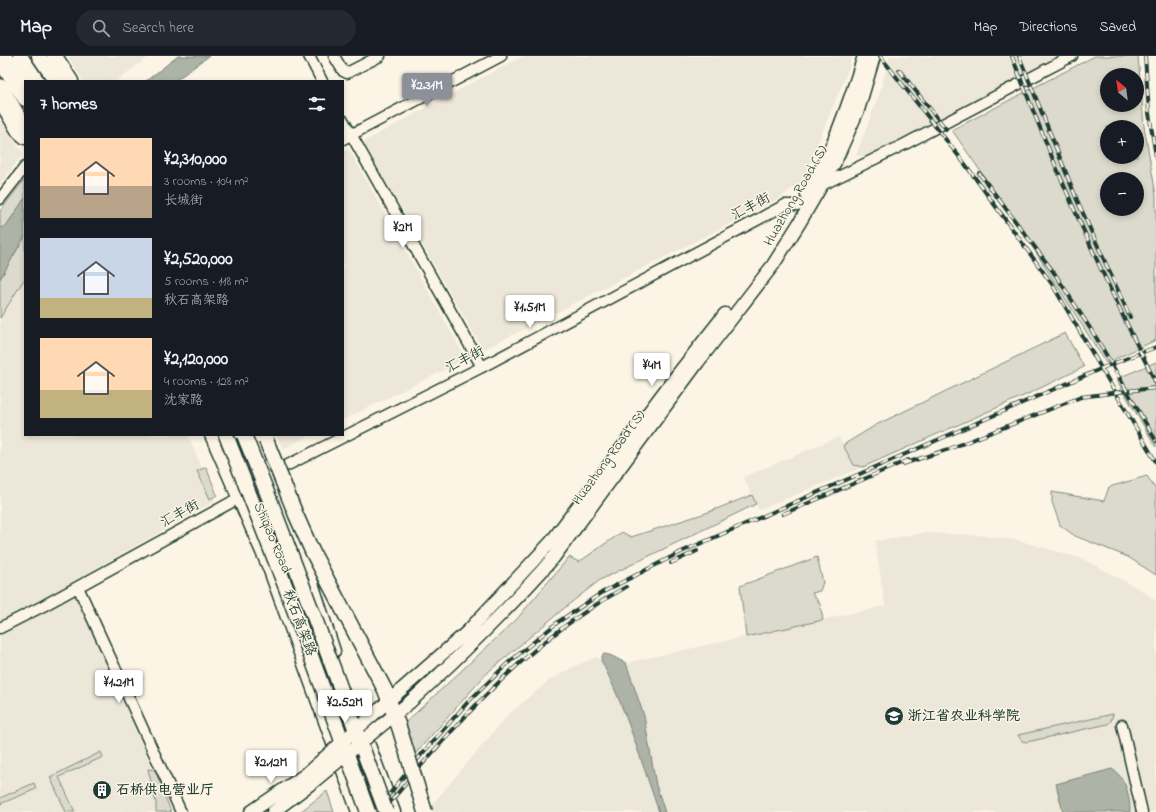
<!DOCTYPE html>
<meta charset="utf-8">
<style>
:root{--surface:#171b24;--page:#242831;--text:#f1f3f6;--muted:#9ea1a6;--line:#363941;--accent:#8c9099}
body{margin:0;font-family:"Indie Flower","LXGW WenKai TC",sans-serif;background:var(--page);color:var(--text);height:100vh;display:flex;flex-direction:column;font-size:15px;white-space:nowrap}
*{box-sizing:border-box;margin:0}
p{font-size:13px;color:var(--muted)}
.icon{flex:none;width:22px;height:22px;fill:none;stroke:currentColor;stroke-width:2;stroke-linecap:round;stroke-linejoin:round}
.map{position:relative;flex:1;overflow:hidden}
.details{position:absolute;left:24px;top:24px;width:320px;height:356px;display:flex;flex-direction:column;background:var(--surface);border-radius:0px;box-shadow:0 2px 6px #0003}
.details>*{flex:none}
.needle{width:26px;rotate:331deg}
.tools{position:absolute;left:1100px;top:12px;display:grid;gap:8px}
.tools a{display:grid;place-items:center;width:44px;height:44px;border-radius:50%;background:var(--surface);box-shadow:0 2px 6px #0003;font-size:20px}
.price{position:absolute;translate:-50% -34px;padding:0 9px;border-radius:4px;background:#fff;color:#222;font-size:13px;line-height:26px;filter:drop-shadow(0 1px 2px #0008)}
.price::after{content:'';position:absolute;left:50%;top:24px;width:12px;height:9px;margin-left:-6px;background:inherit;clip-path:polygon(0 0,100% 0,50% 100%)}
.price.current{background:var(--accent);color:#fff}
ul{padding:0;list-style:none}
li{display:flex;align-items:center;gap:12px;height:100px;padding:0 16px}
li span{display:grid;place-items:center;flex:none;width:112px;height:80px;border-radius:0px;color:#555}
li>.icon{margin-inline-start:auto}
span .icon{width:48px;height:48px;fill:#fffc;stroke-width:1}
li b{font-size:17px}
h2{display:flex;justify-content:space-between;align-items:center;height:48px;padding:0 16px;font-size:17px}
header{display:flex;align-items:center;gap:24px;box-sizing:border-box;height:56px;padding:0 20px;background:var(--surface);border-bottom:1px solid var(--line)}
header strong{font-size:19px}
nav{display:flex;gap:22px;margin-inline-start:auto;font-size:14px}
.search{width:280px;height:36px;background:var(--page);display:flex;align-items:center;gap:10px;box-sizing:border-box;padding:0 14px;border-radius:22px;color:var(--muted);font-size:15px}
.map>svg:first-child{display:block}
.built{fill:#ece7d8}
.green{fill:#dcdacc;stroke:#7e8c80;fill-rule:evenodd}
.water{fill:#aeb3a7;stroke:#758479}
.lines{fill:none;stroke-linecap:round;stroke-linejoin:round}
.minor-casing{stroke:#1f3d34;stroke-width:13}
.major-casing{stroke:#1f3d34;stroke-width:15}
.highway-casing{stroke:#1f3d34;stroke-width:17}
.minor{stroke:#fcf5e5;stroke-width:10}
.major{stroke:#fcf5e5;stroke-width:12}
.highway{stroke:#fcf5e5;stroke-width:14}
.rail-casing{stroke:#1f3d34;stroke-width:4}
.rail{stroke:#fcf5e5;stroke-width:2.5;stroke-dasharray:8;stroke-linecap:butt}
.major-bridge-casing{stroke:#1f3d34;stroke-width:15;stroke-linecap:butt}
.highway-bridge-casing{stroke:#1f3d34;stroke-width:17;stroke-linecap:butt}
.major-bridge{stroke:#fcf5e5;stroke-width:12}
.highway-bridge{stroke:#fcf5e5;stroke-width:14}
.labels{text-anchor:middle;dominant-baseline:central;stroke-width:3;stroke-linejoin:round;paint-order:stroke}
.street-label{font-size:14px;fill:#1f3d34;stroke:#fcf5e5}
.poi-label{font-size:14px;font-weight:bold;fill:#1f3d34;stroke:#fcf5e5;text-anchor:start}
</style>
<header>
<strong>Map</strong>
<div class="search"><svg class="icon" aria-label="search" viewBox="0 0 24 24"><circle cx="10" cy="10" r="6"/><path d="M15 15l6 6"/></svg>Search here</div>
<nav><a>Map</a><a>Directions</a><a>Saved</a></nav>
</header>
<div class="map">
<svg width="1156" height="756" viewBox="0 0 1156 756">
<rect width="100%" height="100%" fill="#fcf5e5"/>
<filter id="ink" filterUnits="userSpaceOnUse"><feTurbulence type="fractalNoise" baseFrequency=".025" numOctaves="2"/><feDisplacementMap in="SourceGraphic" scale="8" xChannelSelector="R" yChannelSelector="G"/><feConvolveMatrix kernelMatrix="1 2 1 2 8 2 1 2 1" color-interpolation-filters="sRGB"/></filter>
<g filter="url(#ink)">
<path class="built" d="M68,0h82l-34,25h-33z
M524,0h328l-4,14 -46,111 -24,18 -295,151 -120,-208 122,-66z
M890,0h171l-191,101 -14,-2 24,-63z
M0,62l23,36 -23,30z
M349,93l117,210 -123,61v-268z
M25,180v199h163l27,66 -145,82 62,137 38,92h-170v-533z
M276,379h35l-28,14z
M839,381l15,28 9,2 -104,43 -16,-33z
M923,477l53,2 41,5 66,19 58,31 15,11v211h-494l-45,-143 17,-8 251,-55 -10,-65z
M596,601l5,3 14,28 10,24 34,100h-228l-1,-5 77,-91 40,-34 28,-16z"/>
<path class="green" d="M1095,0h43l6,70 12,69v145l-50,23 -78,-123 -76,-110zM1107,19h30v30h-30zM1107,71h30v30h-30zM1107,123h30v30h-30z
M25,123v19l-19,28 -6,2v-17z
M25,180v42l-25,40v-39z
M1065,277l19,34 -54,26 -167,74 -9,-2 -11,-20 33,-20z
M1156,306v85l-40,-68z
M206,411l11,28 -7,4 -13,-28z
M1147,420l9,14v85l-28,-18 -53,-21 -15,-11 -8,-23v-10l52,9 5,-14z
M752,439l4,9 -156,76 -32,25 -81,68 -72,81 -11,-30 112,-104 53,-63 10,5 43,-30 9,5 75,-24z
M817,501l6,25 -3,9 -8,2 8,11 3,16 -77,17 -6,-51z
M1113,658l-2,7 -3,3 -81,18 -5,-1 -4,-6z
M101,696l2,5 -44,20 16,35h-9l-16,-35z
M148,713l7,1 16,42h-15v-9z
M34,727l2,6 -36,15v-6z
M327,735l7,21h-34z"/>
<path class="water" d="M178,0h31l-34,25h-29z
M25,142v38l-25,43v-51l6,-2z
M603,598c9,0 15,6 23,9l18,53 12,69 9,27h-6c-18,-51 -33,-103 -58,-152z
M1112,713c14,9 18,27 18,43h-67l-7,-28z"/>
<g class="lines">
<defs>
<path id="minor" d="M309,0l13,25
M334,0l9,15 4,2 33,-17
M343,64l139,247
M343,83l158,-83
M0,143l25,-32
M78,531l103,225
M0,572l43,-22 196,-108 31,-24 212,-107 303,-162h17l20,-20 83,-41 167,-88
M1122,669l20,87"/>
<path id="major" d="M6,0l19,30
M0,46l18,30 7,6
M807,139c25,-43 42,-91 57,-139
M211,379l58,133 89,244
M254,379l49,120 31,96
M401,634l65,-57 85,-91 119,-158 55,-70
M410,646c50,-46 99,-93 144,-145l144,-195 75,-97 27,-43 35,-60 23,-52 16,-54
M358,660l36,96
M251,756l54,-37
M273,756l40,-30"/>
<path id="highway" d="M20,0l17,25
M39,0l17,25
M55,0l16,25
M0,5l25,38
M0,30l25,41"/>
</defs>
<use href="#minor" class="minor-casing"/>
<use href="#major" class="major-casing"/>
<use href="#highway" class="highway-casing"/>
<use href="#minor" class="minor"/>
<use href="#major" class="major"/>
<use href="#highway" class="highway"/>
<defs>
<path id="rail" d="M880,0l85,108 87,120 104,178
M1012,0c42,112 90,220 144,327
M1019,0l58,144 53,117
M1145,0l4,57 7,44
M899,14l47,59
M979,117l76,101 42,65 59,102
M903,408l46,-15 132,-52 54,-7 21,-2
M783,458l125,-54
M671,507l26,-12
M375,756l46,-57 46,-52 41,-40 50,-41 45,-30 78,-40 426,-186 49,-19
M382,756c70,-85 146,-172 244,-225"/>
</defs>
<use href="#rail" class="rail-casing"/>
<use href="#rail" class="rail"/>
<defs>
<path id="major-bridge" d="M305,719l96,-85
M313,726l97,-80"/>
<path id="highway-bridge" d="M226,379l62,158 80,219
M244,379c51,124 95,251 142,377
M266,384l30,75 16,36 73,139 14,37 26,85"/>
</defs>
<use href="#major-bridge" class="major-bridge-casing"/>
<use href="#highway-bridge" class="highway-bridge-casing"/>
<use href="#major-bridge" class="major-bridge"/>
<use href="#highway-bridge" class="highway-bridge"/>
</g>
</g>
<defs>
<symbol id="university-disc" viewBox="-11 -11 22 22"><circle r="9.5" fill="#1f3d34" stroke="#fcf5e5"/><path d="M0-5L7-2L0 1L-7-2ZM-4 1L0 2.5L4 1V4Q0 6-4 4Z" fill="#fff"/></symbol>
<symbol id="building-disc" viewBox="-11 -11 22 22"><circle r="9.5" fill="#1f3d34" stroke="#fcf5e5"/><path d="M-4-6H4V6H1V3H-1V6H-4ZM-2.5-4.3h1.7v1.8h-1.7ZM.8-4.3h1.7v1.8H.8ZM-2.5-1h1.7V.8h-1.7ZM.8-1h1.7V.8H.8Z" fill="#fff"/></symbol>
</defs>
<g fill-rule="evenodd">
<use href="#university-disc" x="883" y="649" width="22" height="22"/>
<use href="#building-disc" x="91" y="723" width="22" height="22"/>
</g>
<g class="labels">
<g class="street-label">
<text transform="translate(796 140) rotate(-60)">Huazhong Road (S)</text>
<text transform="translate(751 151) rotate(-28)">汇丰街</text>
<text transform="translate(465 304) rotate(-27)">汇丰街</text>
<text transform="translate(609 402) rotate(-54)">Huazhong Road (S)</text>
<text transform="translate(180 458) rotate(-29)">汇丰街</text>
<text transform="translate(272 482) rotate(67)">Shiqiao Road</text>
<text transform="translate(299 567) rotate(69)">秋石高架路</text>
</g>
<g class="poi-label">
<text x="908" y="660">浙江省农业科学院</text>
<text x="116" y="734">石桥供电营业厅</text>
</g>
</g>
</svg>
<div class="tools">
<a><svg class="needle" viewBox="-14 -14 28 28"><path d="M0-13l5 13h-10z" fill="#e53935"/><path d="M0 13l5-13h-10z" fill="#9ea1a6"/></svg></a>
<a>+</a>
<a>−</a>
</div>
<b class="price current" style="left:427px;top:51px">¥2.31M</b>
<b class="price" style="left:403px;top:193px">¥2M</b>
<b class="price" style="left:530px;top:273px">¥1.51M</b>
<b class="price" style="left:652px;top:331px">¥4M</b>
<b class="price" style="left:119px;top:648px">¥1.21M</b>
<b class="price" style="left:345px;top:668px">¥2.52M</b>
<b class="price" style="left:271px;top:728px">¥2.12M</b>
<section class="details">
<h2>7 homes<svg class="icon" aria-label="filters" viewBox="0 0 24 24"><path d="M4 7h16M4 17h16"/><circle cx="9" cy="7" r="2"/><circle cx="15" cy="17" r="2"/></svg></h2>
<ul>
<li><span style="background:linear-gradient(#ffd9b3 60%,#b9a48a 0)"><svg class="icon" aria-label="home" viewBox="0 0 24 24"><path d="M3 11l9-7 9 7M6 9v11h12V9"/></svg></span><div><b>¥2,310,000</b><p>3 rooms · 104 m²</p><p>长城街</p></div></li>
<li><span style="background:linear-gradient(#c9d6e8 75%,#c2b280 0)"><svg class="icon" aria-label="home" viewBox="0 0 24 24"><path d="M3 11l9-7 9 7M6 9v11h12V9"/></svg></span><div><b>¥2,520,000</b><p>5 rooms · 118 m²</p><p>秋石高架路</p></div></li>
<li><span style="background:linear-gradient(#ffd9b3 65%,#c2b280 0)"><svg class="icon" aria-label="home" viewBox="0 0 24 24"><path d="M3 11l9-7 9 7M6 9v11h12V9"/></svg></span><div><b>¥2,120,000</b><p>4 rooms · 128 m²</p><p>沈家路</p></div></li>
</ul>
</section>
</div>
